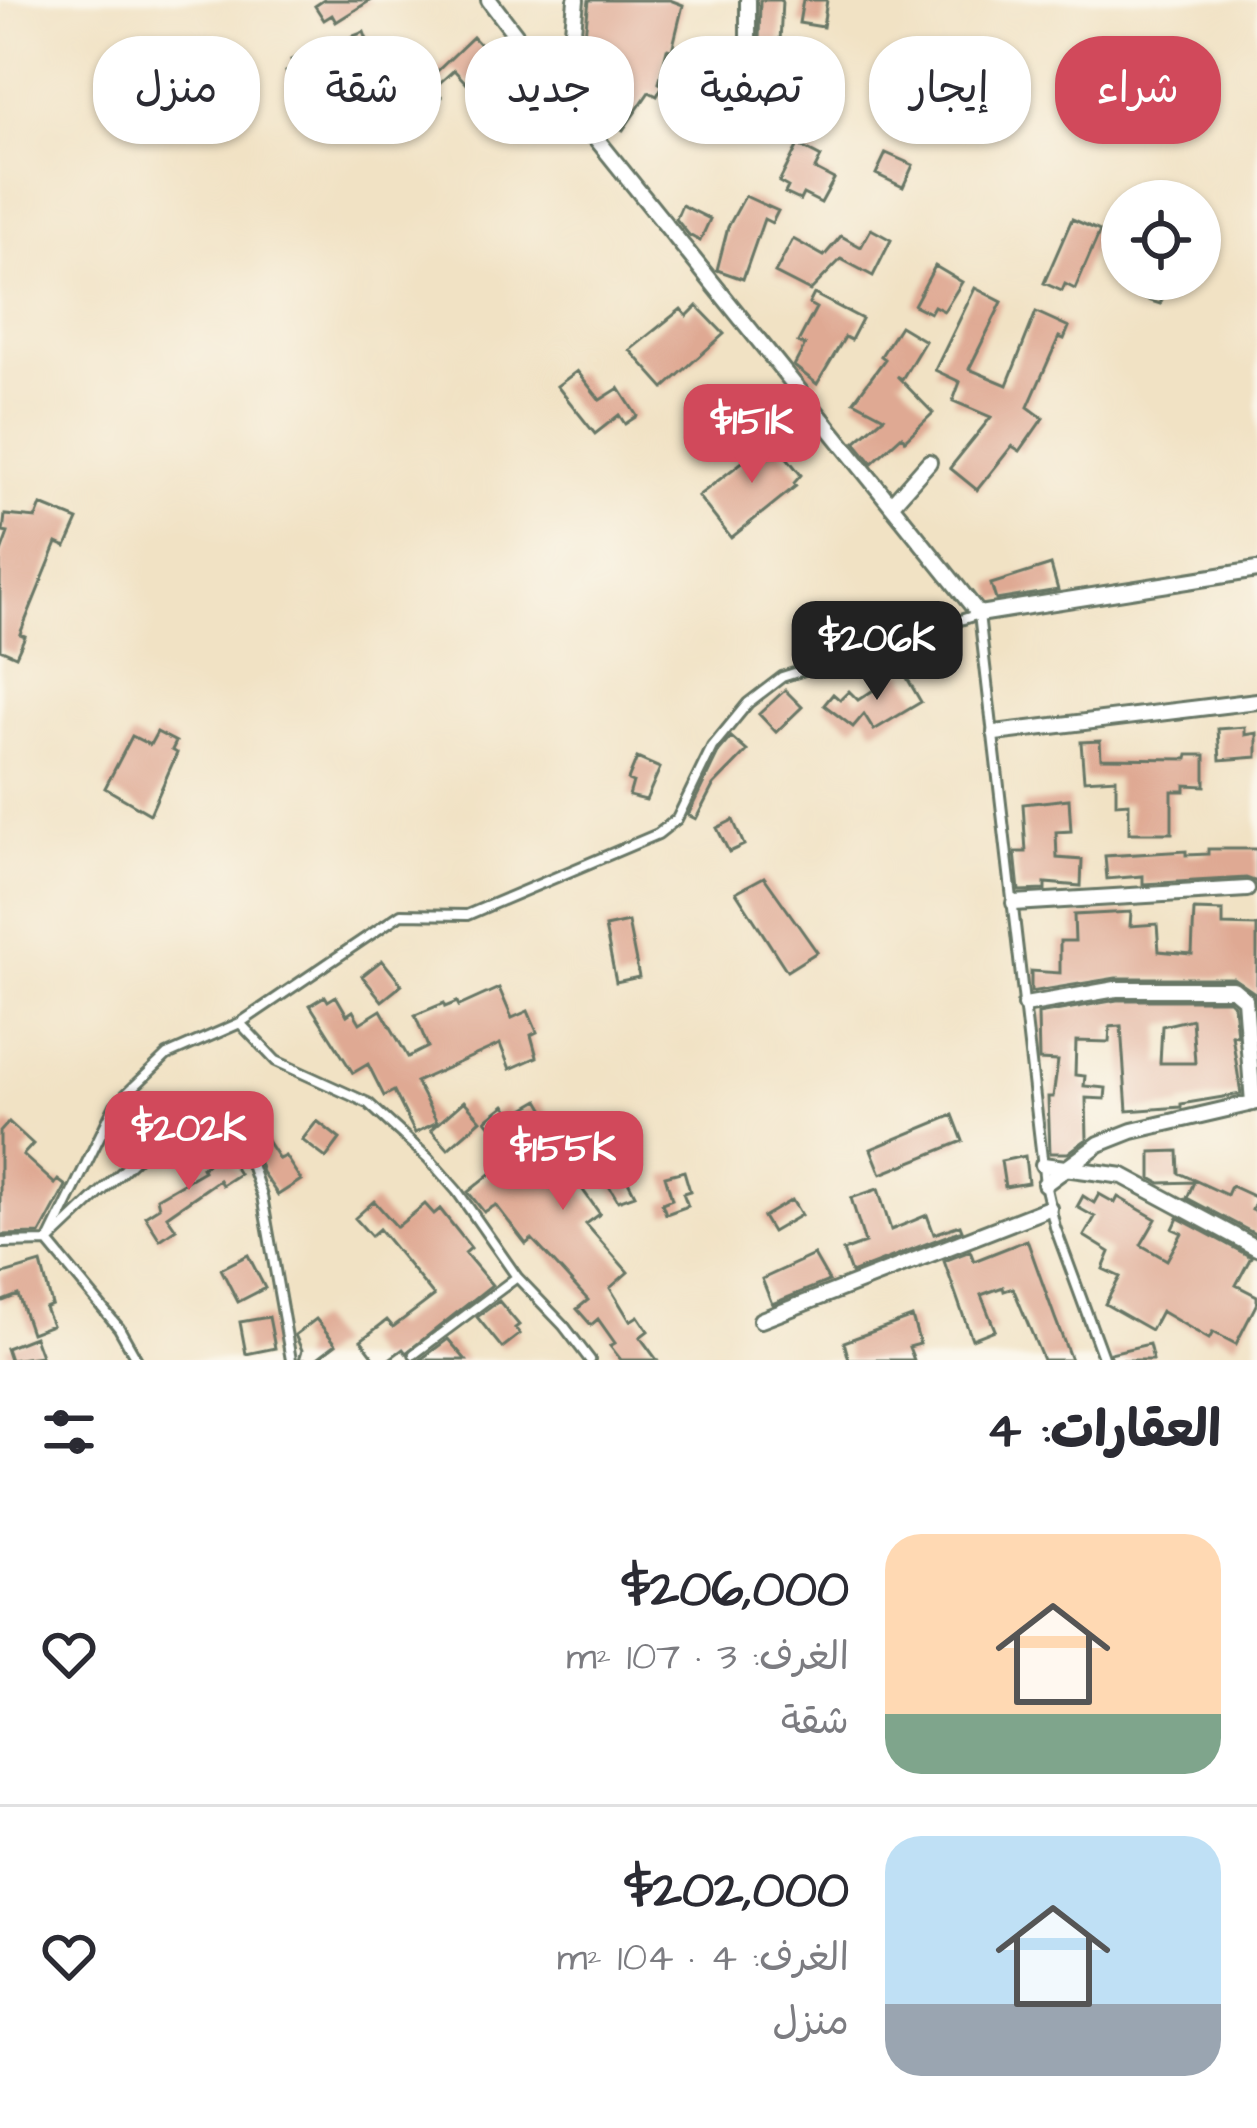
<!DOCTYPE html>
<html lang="ar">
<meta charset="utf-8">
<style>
:root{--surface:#fff;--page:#f7f7f7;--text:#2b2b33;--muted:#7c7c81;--line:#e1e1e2;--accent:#d1495b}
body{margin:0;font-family:"Architects Daughter","Playpen Sans Arabic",sans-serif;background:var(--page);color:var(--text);direction:rtl;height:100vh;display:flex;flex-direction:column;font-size:45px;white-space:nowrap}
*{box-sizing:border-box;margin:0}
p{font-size:39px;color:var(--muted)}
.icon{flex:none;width:66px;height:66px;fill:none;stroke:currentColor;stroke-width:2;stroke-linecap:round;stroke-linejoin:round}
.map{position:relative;height:1360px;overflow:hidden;direction:ltr}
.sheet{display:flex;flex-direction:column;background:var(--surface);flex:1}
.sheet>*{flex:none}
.guide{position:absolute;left:36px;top:36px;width:1185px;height:108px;direction:rtl;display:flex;gap:24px}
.fabs{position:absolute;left:1101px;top:180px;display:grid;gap:24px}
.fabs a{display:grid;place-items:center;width:120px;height:120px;border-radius:50%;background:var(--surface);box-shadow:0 3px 9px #0004;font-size:60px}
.price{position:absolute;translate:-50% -102px;padding:0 27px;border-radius:24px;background:var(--accent);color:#fff;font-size:39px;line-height:78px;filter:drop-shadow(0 3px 6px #0008)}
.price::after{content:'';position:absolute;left:50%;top:72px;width:36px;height:27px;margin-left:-18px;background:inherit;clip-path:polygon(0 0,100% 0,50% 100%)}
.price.current{background:#222;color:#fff}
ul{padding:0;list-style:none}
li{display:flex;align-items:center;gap:36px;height:300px;padding:0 36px}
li+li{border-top:3px solid var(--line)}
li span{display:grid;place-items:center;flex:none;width:336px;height:240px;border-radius:36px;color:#555}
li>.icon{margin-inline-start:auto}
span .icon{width:144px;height:144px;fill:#fffc;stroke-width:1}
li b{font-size:51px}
h2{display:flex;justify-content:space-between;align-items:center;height:144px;padding:0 36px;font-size:51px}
.pill{padding:0 42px;border-radius:48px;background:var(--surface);box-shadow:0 3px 9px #0004;font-size:42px;line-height:108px}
.pill.current{background:var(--accent);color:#fff}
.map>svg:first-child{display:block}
.building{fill:#dfa993;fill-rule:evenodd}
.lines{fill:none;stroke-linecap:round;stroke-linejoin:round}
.service-casing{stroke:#687766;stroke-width:14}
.minor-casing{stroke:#687766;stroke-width:20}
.service{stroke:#fff;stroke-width:8}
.minor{stroke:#fff;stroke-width:14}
</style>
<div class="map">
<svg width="1257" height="1360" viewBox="0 0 1257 1360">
<rect width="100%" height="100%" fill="#fbf7ec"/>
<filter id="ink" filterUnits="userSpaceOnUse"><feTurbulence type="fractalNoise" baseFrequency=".00833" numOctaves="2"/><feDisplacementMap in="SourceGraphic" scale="24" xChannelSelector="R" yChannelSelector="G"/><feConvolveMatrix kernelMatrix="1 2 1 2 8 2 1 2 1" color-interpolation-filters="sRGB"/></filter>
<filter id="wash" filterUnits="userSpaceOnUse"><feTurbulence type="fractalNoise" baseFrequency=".004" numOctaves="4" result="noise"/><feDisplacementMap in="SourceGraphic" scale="48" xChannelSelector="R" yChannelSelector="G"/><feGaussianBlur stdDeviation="2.7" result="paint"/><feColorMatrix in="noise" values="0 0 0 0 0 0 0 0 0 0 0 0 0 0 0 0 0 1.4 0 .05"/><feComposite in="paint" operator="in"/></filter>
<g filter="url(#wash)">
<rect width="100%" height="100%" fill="#f1e2c4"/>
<g id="blocks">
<path class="building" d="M324,0h47l-35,22 -4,-7 -8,5 -9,-14z
M589,0h81l13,5 -11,45 -5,-1 -8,34 4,2 -6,11 -8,-4 -26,38 -19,-13 19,-29 -43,-10z
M760,0h22l-2,43 -21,-3z
M803,0h24l-4,27 -24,-4z
M364,32l11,29 -80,35 -9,-24 8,-3 -3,-9z
M473,37l21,23 -27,24 -13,-14 -20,18 8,9 -22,22 -34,-36 13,-12 7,7 9,-9 12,12z
M798,145l23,12 -6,12 19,10 -13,24 -18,-9 -3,6 -15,-7 3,-6 -9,-5z
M886,153l27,12 -10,22 -27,-13z
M745,196l33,15 -6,12 -8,-4 -21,60 -26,-9 11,-43z
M682,205l28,14 -10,22 -11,-6 -13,-16z
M1072,219l28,12 -25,58 -10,-5 -3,7 -18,-8z
M871,229l20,11 -18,36 -32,-17 -31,32 -35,-18 18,-34 31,17 17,-20 20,11z
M935,266l27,16 -18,29 -10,-5 -4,7 -16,-8z
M1136,279h35l-11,25 -30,-10z
M975,288l27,14 -33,67 38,16 29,-73 33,15 -5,12 -5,-2 -31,70 15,11 -23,33 -8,-5 -35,44 -27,-22 41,-51 -38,-16 7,-19 -25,-12z
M814,294l48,25 -11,21 -6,-3 -28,47 -23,-18 11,-21 -7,-3 18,-34 -7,-4z
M697,306l27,28 -60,54 -34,-38 51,-41 6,7z
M900,326l25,15 -23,38 -5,-3 36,37 -28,27 -3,-4 -30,27 -17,-21 29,-25 -30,-16 31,-42 -4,-3z
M577,371l23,29 19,-12 18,28 -12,8 -6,-9 -24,19 -38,-48z
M788,427l8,9 -16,13 21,26 -7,8 2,3 -65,52 -33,-42z
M41,505l37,15 -12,27 -9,-4 -37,91 5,2 -9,20 -16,-7v-94l8,-22 -5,-1 2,-17 31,3z
M1051,565l7,25 -62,10 -5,-16z
M903,671l18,31 -47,28 -10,-16 -11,13 -29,-22 9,-11 7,6 9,-9 9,9z
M785,690l17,17 -26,25 -17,-18z
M1245,727v8l12,-2v24l-37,3 -2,-31z
M157,732l19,10 -4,8 5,3 -27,61 -45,-26 27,-52 18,9z
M731,737l16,14 -34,35 -17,33 -8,-4 31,-64z
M1100,741l1,17 86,1 1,-4h17v31l-20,-1v6h-13v42h-43v-30l-13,1v-26l-32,2 -3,-38z
M637,758l23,10 -14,32 -17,-4 4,-14 -5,-2z
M1069,799l2,32 -15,1 1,26 25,2 -1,26 -36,-3v7l-26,1 -4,-39h11l-3,-48z
M733,820l11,25 -15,7 -12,-24z
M1208,849h49v33l-11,-4 -103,6v-8l-36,3 -2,-23 81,-5v4l22,-1z
M764,877l53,75 -30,19 -51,-79z
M1194,910l29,1v14l34,1v82l-2,-15 -22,-15h-117l-85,14v-21l29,2v-32h15l-1,-26 57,-3 -1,14 27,-2 2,27 33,3z
M628,922l11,55 -23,5 -11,-55z
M382,960l20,25 -20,16 -20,-25z
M499,988l13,30 16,-7 9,21 -6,3 6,22 -27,12 -10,-25 -84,38 21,40 -22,11 -21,-42 -10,5 -16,-32 -15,9 -43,-68 15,-9 3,5 8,-5 11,19 6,-4 7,12 21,-13 27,47 20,-10 -13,-32 29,-12 1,4 12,-5 2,4z
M1117,1000h112l5,5 3,31 -5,-1 9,59 -60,10v3l-54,4 -6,-85 -11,1 -1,15 -33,-1 -1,34 10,1 -1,10 22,2 -1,11 -19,-1 1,41 -19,14h-18l-2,-56h5l5,-36 -19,-1 -1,-46zM1192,1019l3,44h-35l2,-37z
M539,1100l20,34 19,21 27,-22 17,20 -6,5 19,37 -17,6 -18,-30 -20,15 20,28 -14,10 42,48 -18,16 20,33 8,-5 10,15 -8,6 17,23h-36l-11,-14 5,-3 -17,-24 -7,6 -14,-16 11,-9 -30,-33 -26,-28 -6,5 -30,-39 -12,7 -16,-20 46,-37 -28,-35 19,-15 8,10z
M464,1101l17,19 -33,29 -17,-19z
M156,1114l9,13 -29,19 -9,-13z
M953,1115l10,26 -82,33 -10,-25z
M317,1121l23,18 -14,19 -24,-18z
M9,1122l24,22 -10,11 32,29 3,-4 8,6 -26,48 -40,1v-103z
M266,1139l13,20 6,-3 16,24 -23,15 -16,-23 -8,-25z
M1178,1151l1,22 48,22 4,-9 26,12 -5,12 5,2v23l-70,-37 7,-16 -34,1 -9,-5v-26z
M225,1152l14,22 -17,11 -3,-5 -52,36 9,13 -16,11 -15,-24 14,-9 -2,-9 47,-27 -2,-4z
M1025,1156l3,27 -23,4 -4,-26z
M684,1171l6,20 -7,2 5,13 -22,8 -4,-11 10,-4 -7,-23z
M878,1189l13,41 36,-15 7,19 26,-9 2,5 -111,43 -8,-22 22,-8 -14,-45z
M1099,1194l16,9 3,-6 38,22 -15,26 26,15 15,-27 -9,-4 5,-11 73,39 -15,28 21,11v7l-21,41 -23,-12 -4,7 -48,-28 -10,19 -46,-26 15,-27 -17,-8 7,-17 -26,-16 11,-19 -18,-10 6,-11 11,7z
M792,1200l9,15 -29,17 -9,-15z
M374,1201l23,26 28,-23 9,10 6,-5 31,39 -6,5 27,32 -86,68 -3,-4 -15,11h-12l-15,-20 26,-20 6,7 41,-31 -55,-67 -8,7 -16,-18z
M1027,1240l28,78 16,42h-28l-30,-72 -9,3 -1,-4 -22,8 14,35 -23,9 -9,-24 -19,-54 26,-10 4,10z
M248,1255l17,33 -27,14 -17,-33z
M814,1255l15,26 -57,23 -10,-25z
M41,1263l11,42 -7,3 7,17 -21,8 -13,-38 -18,7v-27z
M499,1301l20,24 -4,3 5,6 -18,14 -25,-31z
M269,1317l6,31 -29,6 -6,-32z
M912,1317l8,27 -11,3 5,13h-65l-5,-18z
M316,1319l20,25 -21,16h-16l3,-10 -7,-15z
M34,1337l7,19 -31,4 -4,-12z
M448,1339l18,21h-46z
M1149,1344l4,16h-41l-2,-7z"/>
</g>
</g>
<g filter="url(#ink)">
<use href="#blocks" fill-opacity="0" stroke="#687766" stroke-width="3"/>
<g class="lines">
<defs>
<path id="service" d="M240,1023l36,38 92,42 60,55 29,33 60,86 47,49 26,34
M48,1242l67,-137 52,-50 73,-32 161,-109 66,1 191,-81 19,-15 35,-72 36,-44 34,-26 197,-63 66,570 10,43 49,133
M48,1242l71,86 18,32
M0,1243l48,-1 95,-90 33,-22 43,-7 23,16 20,57 29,164
M414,1354l103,-77"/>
<path id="minor" d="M489,0l77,101 413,513 278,-44
M748,61v-61
M566,101l10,-101
M891,505l38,-43
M995,733l262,-32
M1014,903l233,-14
M1025,1005l91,-16h117l12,10 8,104
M1043,1165l80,11 134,72
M1045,1184l54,-40 33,-13 125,-29
M761,1320l288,-112"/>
</defs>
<use href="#service" class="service-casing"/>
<use href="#minor" class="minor-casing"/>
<use href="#service" class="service"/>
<use href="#minor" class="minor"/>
</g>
</g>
</svg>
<div class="fabs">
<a><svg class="icon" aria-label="locate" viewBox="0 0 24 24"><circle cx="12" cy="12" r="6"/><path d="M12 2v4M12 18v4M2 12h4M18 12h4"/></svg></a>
</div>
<b class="price" style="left:752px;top:486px">$151K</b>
<b class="price current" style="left:877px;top:703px">$206K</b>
<b class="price" style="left:189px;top:1193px">$202K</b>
<b class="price" style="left:563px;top:1213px">$155K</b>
<div class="guide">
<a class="pill current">شراء</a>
<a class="pill">إيجار</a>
<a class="pill">تصفية</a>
<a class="pill">جديد</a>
<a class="pill">شقة</a>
<a class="pill">منزل</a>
</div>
</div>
<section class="sheet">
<h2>العقارات: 4<svg class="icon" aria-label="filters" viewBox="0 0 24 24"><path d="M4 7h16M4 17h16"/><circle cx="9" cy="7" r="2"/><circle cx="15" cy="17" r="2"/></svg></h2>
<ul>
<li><span style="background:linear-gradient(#ffd9b3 75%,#7fa58c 0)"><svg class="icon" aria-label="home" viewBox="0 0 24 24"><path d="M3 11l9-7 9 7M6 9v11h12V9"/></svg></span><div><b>$206,000</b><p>الغرف: 3 · 107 m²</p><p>شقة</p></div><svg class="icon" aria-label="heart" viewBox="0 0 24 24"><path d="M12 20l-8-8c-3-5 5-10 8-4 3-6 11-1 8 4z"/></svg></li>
<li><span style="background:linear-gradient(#bfe0f5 70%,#9aa5b1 0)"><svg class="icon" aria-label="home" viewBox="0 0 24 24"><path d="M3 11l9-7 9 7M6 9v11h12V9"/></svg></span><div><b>$202,000</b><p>الغرف: 4 · 104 m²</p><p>منزل</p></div><svg class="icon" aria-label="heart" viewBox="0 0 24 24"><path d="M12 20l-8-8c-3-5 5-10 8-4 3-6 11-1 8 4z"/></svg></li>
</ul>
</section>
